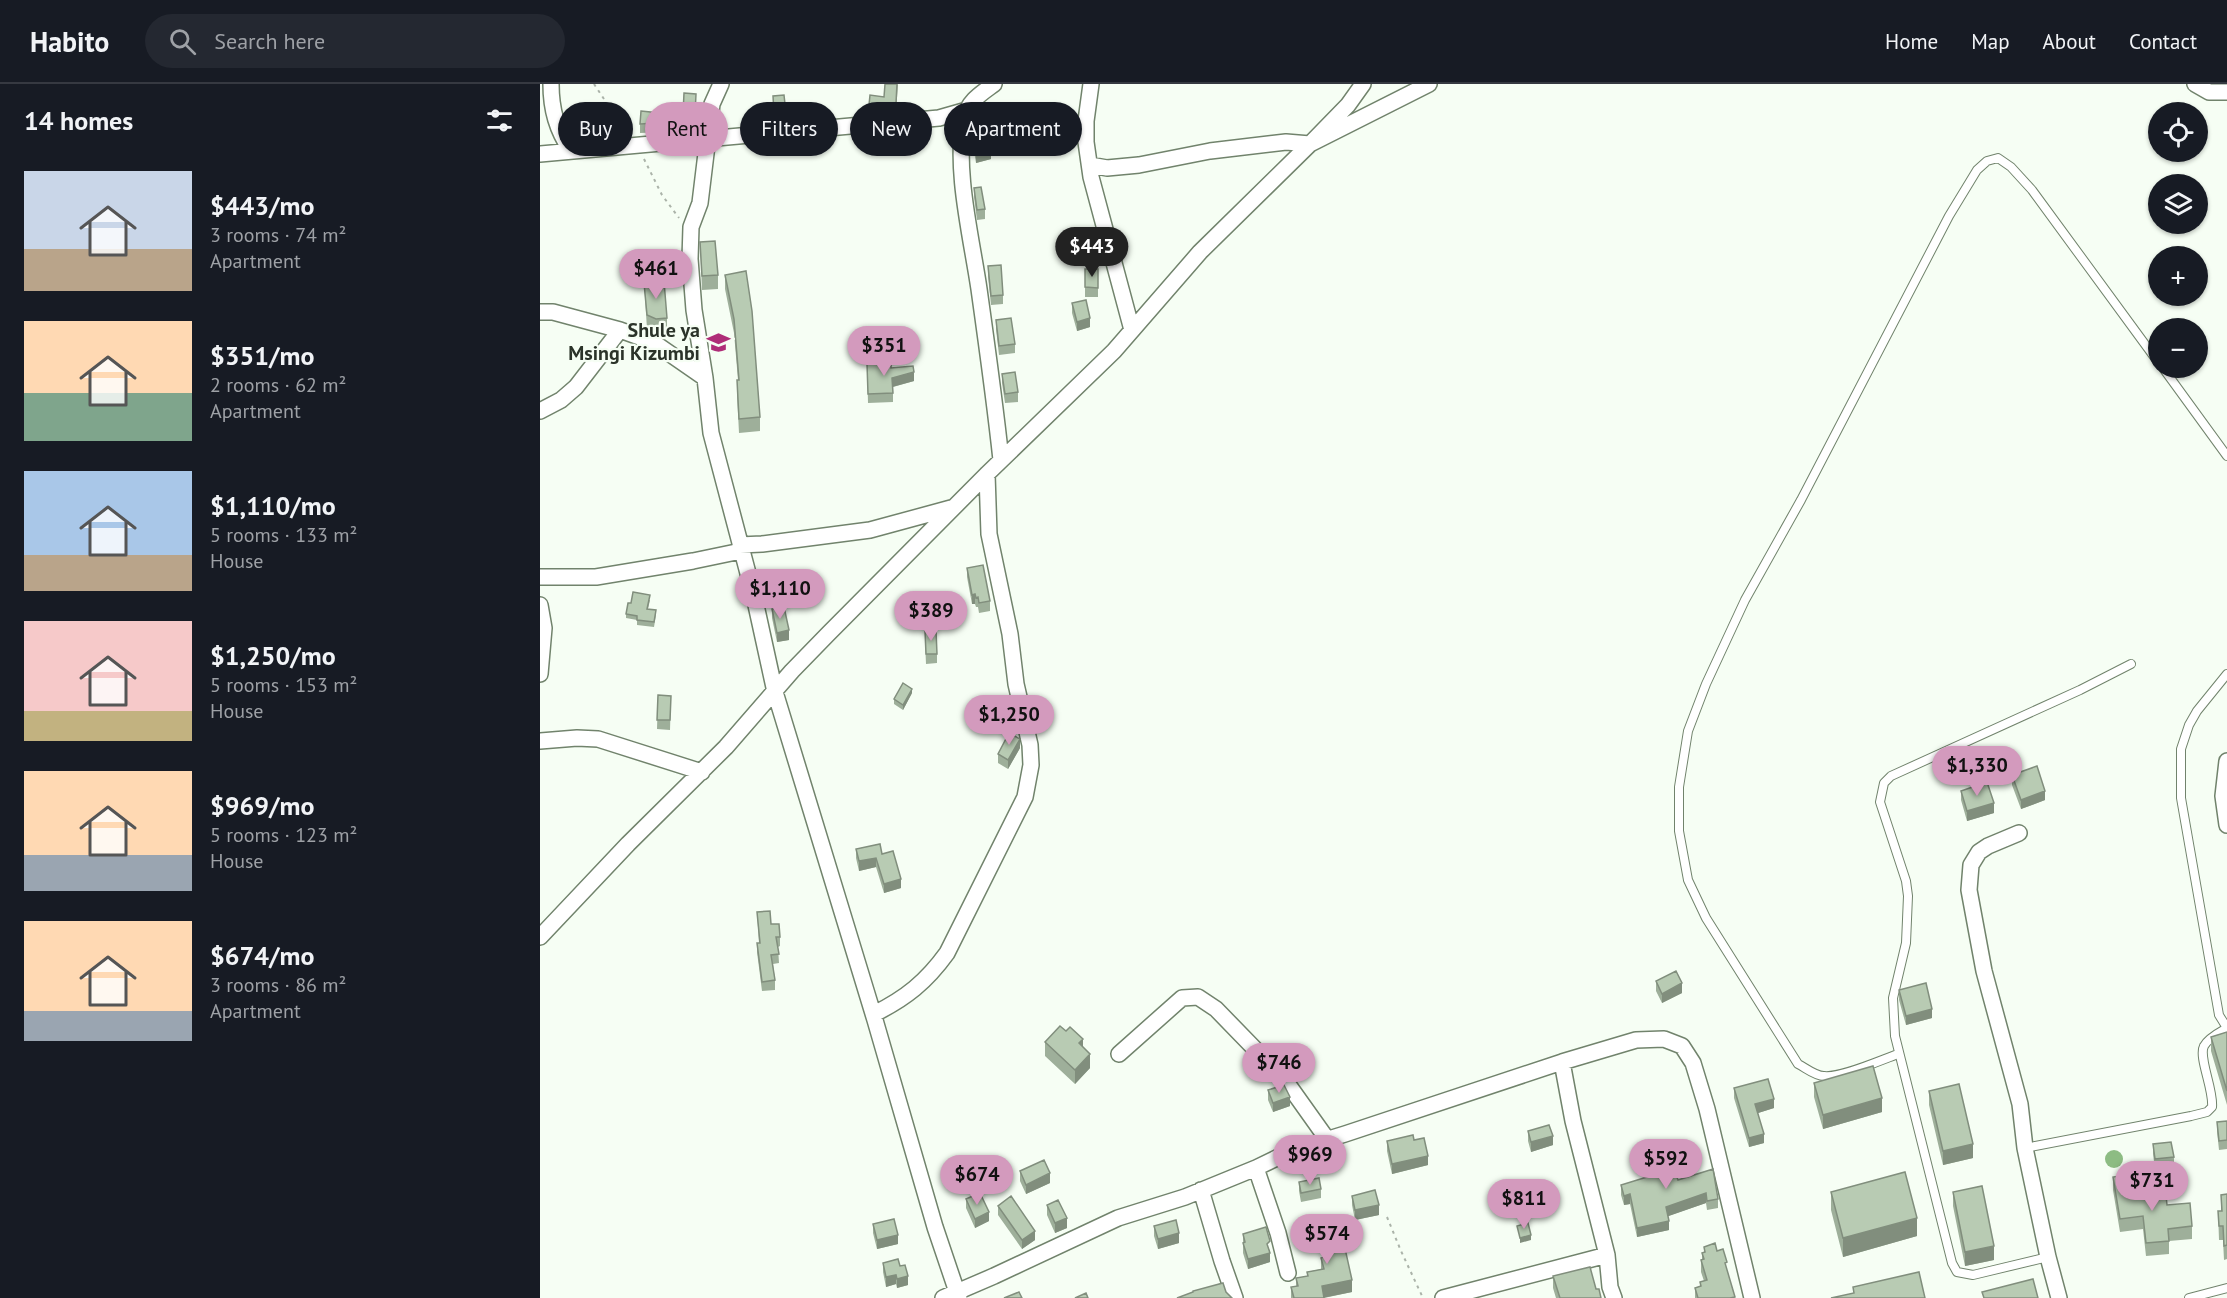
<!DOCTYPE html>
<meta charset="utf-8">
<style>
:root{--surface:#171b24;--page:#242831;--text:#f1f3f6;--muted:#9ea1a6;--line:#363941;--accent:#d39abd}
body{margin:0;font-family:"PT Sans",sans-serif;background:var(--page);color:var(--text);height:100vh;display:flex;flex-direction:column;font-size:22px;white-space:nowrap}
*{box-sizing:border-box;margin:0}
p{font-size:20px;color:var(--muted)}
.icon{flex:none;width:33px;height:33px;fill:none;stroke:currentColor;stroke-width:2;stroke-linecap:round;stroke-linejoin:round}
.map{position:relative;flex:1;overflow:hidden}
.panel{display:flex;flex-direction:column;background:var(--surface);width:540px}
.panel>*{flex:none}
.hud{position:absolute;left:18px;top:18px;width:570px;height:54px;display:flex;gap:12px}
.fabs{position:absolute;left:1608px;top:18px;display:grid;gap:12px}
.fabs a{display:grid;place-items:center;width:60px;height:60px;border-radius:50%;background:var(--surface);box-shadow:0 2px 4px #0004;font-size:30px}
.price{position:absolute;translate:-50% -51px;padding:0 14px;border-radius:21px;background:var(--accent);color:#111;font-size:20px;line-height:39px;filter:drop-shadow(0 2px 3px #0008)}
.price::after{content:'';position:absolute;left:50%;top:36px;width:18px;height:14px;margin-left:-9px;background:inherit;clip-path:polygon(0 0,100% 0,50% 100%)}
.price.current{background:#222;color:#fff}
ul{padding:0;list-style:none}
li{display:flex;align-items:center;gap:18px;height:150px;padding:0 24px}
li span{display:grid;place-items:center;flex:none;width:168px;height:120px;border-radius:0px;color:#555}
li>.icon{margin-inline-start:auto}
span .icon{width:72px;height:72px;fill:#fffc;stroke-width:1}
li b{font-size:26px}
h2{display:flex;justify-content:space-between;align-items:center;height:72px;padding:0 24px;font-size:26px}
.pill{padding:0 21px;border-radius:27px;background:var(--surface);box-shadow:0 2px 4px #0004;font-size:21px;line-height:54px}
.pill.current{background:var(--accent);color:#111}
header{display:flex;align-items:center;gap:36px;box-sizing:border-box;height:84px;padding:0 30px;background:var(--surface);border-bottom:2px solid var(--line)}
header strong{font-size:28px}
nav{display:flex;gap:33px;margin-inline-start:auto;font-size:21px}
.search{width:420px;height:54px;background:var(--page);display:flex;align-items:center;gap:15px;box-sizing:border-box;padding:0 21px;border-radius:33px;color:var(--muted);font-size:22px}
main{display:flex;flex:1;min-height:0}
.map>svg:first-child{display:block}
.water{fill:#8dbc83}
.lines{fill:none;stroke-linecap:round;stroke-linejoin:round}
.lane-casing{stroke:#71836c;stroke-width:10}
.street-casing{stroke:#71836c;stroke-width:18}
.path{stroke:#abb3a9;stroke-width:2;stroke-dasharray:3 4.5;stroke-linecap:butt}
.lane{stroke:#fff;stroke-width:8}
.street{stroke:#fff;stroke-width:15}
.wall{fill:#9eaf9a}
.shaded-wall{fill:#818e7d}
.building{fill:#b8cbb3;stroke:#818e7d;stroke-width:1.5}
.labels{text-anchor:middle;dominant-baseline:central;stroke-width:4.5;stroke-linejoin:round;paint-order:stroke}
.poi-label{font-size:20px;font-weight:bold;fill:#2b3329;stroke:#f6fef4;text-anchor:end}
</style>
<header>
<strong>Habito</strong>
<div class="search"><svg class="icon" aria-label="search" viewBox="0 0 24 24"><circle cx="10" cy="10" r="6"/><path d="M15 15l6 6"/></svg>Search here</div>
<nav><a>Home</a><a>Map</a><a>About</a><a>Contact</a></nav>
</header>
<main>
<section class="panel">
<h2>14 homes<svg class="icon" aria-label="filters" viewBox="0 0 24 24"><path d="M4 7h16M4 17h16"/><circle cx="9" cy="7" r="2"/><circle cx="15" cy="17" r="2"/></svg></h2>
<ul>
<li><span style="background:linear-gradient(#c9d6e8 65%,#b9a48a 0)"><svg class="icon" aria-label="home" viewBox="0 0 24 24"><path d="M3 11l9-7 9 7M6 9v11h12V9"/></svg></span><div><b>$443/mo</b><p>3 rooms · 74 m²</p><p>Apartment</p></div></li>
<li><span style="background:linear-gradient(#ffd9b3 60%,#7fa58c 0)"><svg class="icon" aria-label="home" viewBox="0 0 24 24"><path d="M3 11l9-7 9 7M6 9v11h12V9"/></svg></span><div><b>$351/mo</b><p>2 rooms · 62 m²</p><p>Apartment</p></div></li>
<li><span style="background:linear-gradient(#a9c7e8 70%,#b9a48a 0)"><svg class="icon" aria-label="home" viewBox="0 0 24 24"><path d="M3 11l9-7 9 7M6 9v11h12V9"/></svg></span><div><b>$1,110/mo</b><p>5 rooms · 133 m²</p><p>House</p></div></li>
<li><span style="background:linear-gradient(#f6c9c9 75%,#c2b280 0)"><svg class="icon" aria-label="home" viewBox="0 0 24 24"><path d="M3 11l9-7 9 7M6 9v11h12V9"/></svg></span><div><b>$1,250/mo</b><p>5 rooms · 153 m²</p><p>House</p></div></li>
<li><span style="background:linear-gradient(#ffd9b3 70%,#9aa5b1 0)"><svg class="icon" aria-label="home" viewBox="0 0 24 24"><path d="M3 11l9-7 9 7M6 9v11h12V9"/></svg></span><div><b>$969/mo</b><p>5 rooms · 123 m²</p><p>House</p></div></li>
<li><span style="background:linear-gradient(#ffd9b3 75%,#9aa5b1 0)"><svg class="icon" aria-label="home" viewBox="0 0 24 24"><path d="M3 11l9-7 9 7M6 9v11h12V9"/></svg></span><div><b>$674/mo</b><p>3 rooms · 86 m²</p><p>Apartment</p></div></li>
</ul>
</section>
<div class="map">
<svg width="1687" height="1214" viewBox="0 0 1687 1214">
<rect width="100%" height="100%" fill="#f6fef4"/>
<path class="water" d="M1565 1075a9 9 0 1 1 18 0a9 9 0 1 1-18 0Z"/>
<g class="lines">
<defs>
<path id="lane" d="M1623,284l64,88
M1358,970c-17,6 -57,24 -74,22 -9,0 -18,-8 -26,-12l-92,-146 -18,-38 -9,-49v-44l9,-56 18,-47 39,-84 56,-100 148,-284 28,-46 10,-9 11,-3 13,9 21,23 126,172
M1485,1064l166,-32 16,-4 5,-5c2,-17 -14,-50 -8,-61 4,-8 16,-14 23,-18l-8,-13 -38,-217v-49l8,-24 8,-14 30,-37
M1508,1173l-75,18 -16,-3 -5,-9 -57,-227 -2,-38 13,-55 2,-47 -2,-15 -26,-79 4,-19 7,-7 189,-86 51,-26
M1649,1214l38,-10"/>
<path id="street" d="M11,0c0,26 6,46 20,67
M181,0l-9,20 -12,99 -9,24 -1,32 4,51 11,68 6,55 43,163 21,96 100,328 60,207 24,71
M454,0c-12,9 -26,17 -29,33 -12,48 7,123 14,172 8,57 16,114 22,171
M551,0l-5,37v21l5,35 41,153
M1655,0l14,8h18
M0,70l399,-36 28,-8
M550,81l17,3 32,-3 71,-14 76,-9 24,2 119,-60
M0,228h13l67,18 33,12 52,36
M0,327l21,-11 15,-13 44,-57
M200,461l22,-1 108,-14 81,-22
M0,493h56l97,-16 48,-10
M0,521l4,23 -4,46
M0,657l37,-3 21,1 104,33
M1687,677l-4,35 4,29
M1479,749l-31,13 -9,6 -8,13 -2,25 15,81 36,133 5,44 23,109 11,41
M0,853l88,-93 98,-97 66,-76 37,-38 158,-159 127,-123 86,-99 110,-108 38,-39 15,-21
M334,930c32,-16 52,-32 73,-61l78,-156 6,-32 -1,-20 -14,-61 -6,-50 -21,-100 -2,-60
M579,970l63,-56 16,-1 18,12 69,71 42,59
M1022,978l11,59 34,134 3,32 4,11
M716,1084l22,65 10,40
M661,1106l21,71 13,37
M403,1214l51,-22 124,-58 67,-21 71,-29 37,-18 52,-16 217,-72 74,-22 28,-1 18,7 11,17 14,46 45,189
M903,1214l164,-43"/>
</defs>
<use href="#lane" class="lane-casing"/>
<use href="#street" class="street-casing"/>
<path class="path" d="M54,0l32,48
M104,75l18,36 17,23
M847,1133l14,34 22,47"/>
<use href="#lane" class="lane"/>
<use href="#street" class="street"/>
</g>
<path class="wall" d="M358,0l-2,28 -27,3v-10l15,-8z
M144,9l12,10 -1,21h-3v7l-52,2v-9l20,-8 23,-1z
M233,12l12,8h11v17l-22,2z
M432,47l41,15v7l-22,2v4l-15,4 -4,-24z
M434,104l11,21v10l-8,1 -3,-23z
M160,158l18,33v14l-16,1z
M448,182l15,29v9l-12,1 -3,-29z
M545,185h13v28h-13z
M185,191l35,142v14l-21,2 -2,-39v-14h1l-4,-47 -9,-44z
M104,199l23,35v14l-11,1 -9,-4z
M532,219l18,24 -13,4 -5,-18z
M456,236l19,24v9l-16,2 -3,-26z
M327,280l24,4 23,13 -21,6v15l-25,1z
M462,290l16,18v10l-13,1 -3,-20z
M427,484l23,33v10l-11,2 -1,-6h-2l-1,-3h-3l-5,-27z
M110,516l-2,9 8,6 -2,12 -17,-2v-5l-11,-2v-4l5,-11z
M232,525l17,31 -12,2 -5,-24z
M385,557l12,13v9l-11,1z
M372,609l-9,17 -9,-6v-5z
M118,611l13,1 -1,34 -13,-1z
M480,664l-12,21 -10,-6v-9z
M1472,691l33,25 -24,9 -9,-24z
M1421,707l33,22 -27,8 -6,-21z
M316,765l26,5 19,34 -17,5 -8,-26 -17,4 -3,-13z
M217,828l14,12 9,13v9l-2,1 1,16 -6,1 2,16v10l-13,1 -5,-39v-9h2z
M1116,897l26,12 -20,10 -6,-12z
M1359,906l33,28 -26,7 -7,-25z
M1687,948v73l-16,-54v-14z
M505,958l38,5 7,21 -15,16 -30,-28z
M1274,999l68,29 -59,17 -9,-32z
M1194,1004l40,20 -16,5 6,30 -15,4 -15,-49z
M728,1006l22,16 -17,6 -5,-12z
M1389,1007l44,67 -30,7 -14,-60z
M1687,1037v28l-8,1 -2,-19v-9z
M988,1047l25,14 -22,7 -3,-11z
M874,1056l14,25 -36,9 -5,-23v-10z
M1613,1060l21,13v9l-19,3 -2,-15z
M1111,1064l27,32 40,19v9l-11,2 -1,-7 -38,13 1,14 -32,7 -7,-33 -6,1 -3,-10v-10l36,-11 -6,-16z
M480,1087l30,12 -24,11 -6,-13z
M1573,1093l15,21 39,7 25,21v13l-23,2v13l-23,2 -3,-27 -23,3 -7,-42z
M759,1098l22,7v9l-20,4 -2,-11z
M1291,1108l86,44 -74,21 -12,-47z
M1413,1108l41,68 -29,6 -12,-60z
M1687,1110v65l-3,1 -1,-20h-4l-1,-29h3v-16z
M812,1112l27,19 -24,5 -3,-15z
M426,1115l23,22 -14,7 -9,-20z
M507,1121l20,23 -12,5 -8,-18z
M458,1122l37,34 -13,9 -24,-34z
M333,1140l25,20 -21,5 -4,-16z
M614,1142l25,17 -21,6 -4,-13z
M782,1142l26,8v12l-3,1 7,45 -28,6h-33v-11l5,-1v-8l11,-2v-4l14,-3v-11l4,-1 -3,-19z
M703,1150l27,16v12l-22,7 -5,-16z
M1164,1163l13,4 10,19 8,28h-40v-10l5,-2v-4l4,-1 -3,-9v-12l1,-1v-6h2z
M343,1179l17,3 8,19 -11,3 -1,-4 -10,3 -3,-15z
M1013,1192l43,13 5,9h-45l-3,-10z"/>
<path class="shaded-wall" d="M451,68v7l-15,4v-8z
M550,234v9l-13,4v-9z
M374,288v9l-22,6v-9z
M435,510v10h-3v-9z
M249,546v10l-12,2v-9z
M372,605v4l-9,17v-5z
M480,655v9l-12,21v-9z
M1505,707v9l-24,9v-9z
M1454,719v10l-27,8v-10z
M336,774v9l-17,4v-10z
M361,795v9l-17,5v-9z
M1142,899v10l-20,10v-9z
M1392,925v9l-26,7v-9z
M543,955v14l-4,-10z
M550,970v14l-15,16v-14z
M750,1013v9l-17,6v-9z
M1342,1014v14l-59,17v-14z
M1234,1015v9l-19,6v-10z
M1224,1050v9l-15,4v-9z
M1013,1052v9l-22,7v-10z
M1433,1060v14l-30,7v-14z
M888,1072v9l-36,9v-10z
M510,1089v10l-24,11v-9z
M1166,1109v10l-40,14v-10z
M1090,1110v10l-6,1v-9z
M839,1121v10l-24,5v-10z
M449,1128v9l-14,7v-9z
M527,1134v10l-12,5v-10z
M1377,1134v18l-74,21v-19z
M1129,1137v9l-32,7v-9z
M495,1147v9l-13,9v-9z
M639,1149v10l-21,6v-10z
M358,1151v9l-21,5v-9z
M991,1151v5l-11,3v-5z
M1454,1162v14l-29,6v-14z
M730,1169v9l-22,7v-10z
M356,1191v9l-10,3v-10z
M368,1192v9l-11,3v-9z
M812,1196v12l-30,6v-12z"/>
<path class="building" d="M345,0h12l-1,19 -27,2 1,-10 14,2z
M144,9l12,1 -1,21 -12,-1z
M244,11l1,9h11v8l-22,2 -1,-18z
M101,27l19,2v3l31,-1 1,6 -52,3z
M472,41l1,21 -23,1 1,5 -15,3 -4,-24z
M441,103l4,22 -8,1 -3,-22z
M175,157l3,34 -16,1 -2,-34z
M461,181l2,30 -12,1 -3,-30z
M545,185h13v19l-13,-1z
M206,187l6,40 8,106 -21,2 -2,-39h2l-5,-61 -9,-44z
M124,197l3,37 -11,1 -9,-4 -3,-32z
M546,216l4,18 -13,4 -5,-19z
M471,234l4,26 -16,2 -3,-26z
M351,278v6l22,-2 1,6 -22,6 1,15 -25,1 -1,-30z
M475,288l3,20 -13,2 -3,-20z
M443,481l7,36 -11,2 -1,-6 -2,1 -1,-4 -3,1 -5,-27z
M93,508l17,3 -3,14 9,1 -2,12 -17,-2v-4l-11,-2 2,-11h3z
M244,523l5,23 -12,3 -5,-24z
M385,547h11l1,23h-11z
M363,599l9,6 -9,16 -9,-6z
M118,611l13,1 -1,24h-13z
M469,649l11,6 -12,21 -10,-6z
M1497,682l8,25 -24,9 -9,-25z
M1447,698l7,21 -27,8 -6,-20z
M340,760l2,10 11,-3 8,28 -17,5 -8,-26 -17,3 -3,-12z
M230,827l1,13h8l1,13h-4l3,17 -8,1 4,25 -13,2 -5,-39h3l-3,-31z
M1136,887l6,12 -20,11 -6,-13z
M1386,899l6,26 -26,7 -7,-26z
M520,942l6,5 4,-4 13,12 -4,4 11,11 -15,16 -30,-28z
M1687,948v59l-16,-54z
M1333,982l9,32 -59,17 -9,-32z
M1228,995l6,20 -19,5 9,30 -15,4 -15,-50z
M1419,1000l14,60 -30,7 -14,-60z
M744,1001l6,12 -17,6 -5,-13z
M1687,1037v19l-8,1 -2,-19z
M1009,1041l4,11 -22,6 -3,-11z
M873,1051l1,5 10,-2 4,18 -36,8 -5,-23z
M1631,1058l3,15 -19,2 -2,-15z
M1125,1059l13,37 35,-11 5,30 -11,2 -1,-8 -40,14 3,14 -32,7 -7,-34 -6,2 -3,-11 39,-12 -9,-25z
M504,1076l6,13 -24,12 -6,-14z
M1365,1088l12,46 -74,20 -12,-46z
M1585,1091l3,23 38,-3 1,10 23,-2 2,23 -24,3 1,12 -23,2 -3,-27 -23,3 -7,-42z
M779,1094l2,11 -20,4 -2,-11z
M1442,1102l12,60 -29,6 -12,-60z
M835,1106l4,15 -24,5 -3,-14z
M440,1109l9,19 -14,7 -9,-20z
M1687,1110v51l-3,1 -1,-20h-4l-1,-15h4l-1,-16z
M471,1112l24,35 -13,9 -24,-34z
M518,1116l9,18 -12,5 -8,-18z
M354,1135l4,16 -21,5 -4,-16z
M636,1136l3,13 -21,6 -4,-13z
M806,1137l2,13 -6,1 10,45 -30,6 2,12h-30l-3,-11 7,-1 -2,-8 12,-2 -1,-4 17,-3 -3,-11 7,-2 -6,-30z
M988,1139l3,12 -11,3 -3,-12z
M726,1143l4,14 -3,3 3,9 -22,6 -5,-16 2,-1 -2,-8z
M1175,1159l2,8 6,-2 4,13 -2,1 10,34 -5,1h-32l-3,-10 6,-2 -1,-4 7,-2 -6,-20 3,-1 -2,-6 3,-1 -1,-5z
M358,1175l2,7 5,-1 3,11 -11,3 -1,-4 -10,2 -3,-14z
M1050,1183l6,22h3l2,9h-41l-7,-22z
M1379,1188l6,26h-94l23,-5 -1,-6z
M1493,1195l5,19h-54l-2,-6z
M683,1199l3,9 6,6h-55l16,-6v-1z
M479,1208l3,6h-18z
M546,1209l2,5h-13z"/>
<defs>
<symbol id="school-bare" viewBox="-9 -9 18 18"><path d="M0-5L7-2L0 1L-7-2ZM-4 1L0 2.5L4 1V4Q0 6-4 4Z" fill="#af2d78" stroke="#f6fef4" stroke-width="2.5" paint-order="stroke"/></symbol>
</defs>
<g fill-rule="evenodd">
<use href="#school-bare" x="162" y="242" width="33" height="33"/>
</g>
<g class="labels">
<g class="poi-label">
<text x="160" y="246">Shule ya<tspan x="160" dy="23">Msingi Kizumbi</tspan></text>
</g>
</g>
</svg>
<div class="fabs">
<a><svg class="icon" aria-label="locate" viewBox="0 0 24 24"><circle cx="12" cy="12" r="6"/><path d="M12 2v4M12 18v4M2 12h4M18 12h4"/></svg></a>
<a><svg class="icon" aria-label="layers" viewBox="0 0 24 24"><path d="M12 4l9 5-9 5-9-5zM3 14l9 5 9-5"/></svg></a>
<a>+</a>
<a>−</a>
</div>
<b class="price current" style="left:552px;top:194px">$443</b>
<b class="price" style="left:116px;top:216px">$461</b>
<b class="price" style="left:344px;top:293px">$351</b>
<b class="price" style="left:240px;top:536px">$1,110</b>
<b class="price" style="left:391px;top:558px">$389</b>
<b class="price" style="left:469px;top:662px">$1,250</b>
<b class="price" style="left:1437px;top:713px">$1,330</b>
<b class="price" style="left:739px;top:1010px">$746</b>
<b class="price" style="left:770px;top:1102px">$969</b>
<b class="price" style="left:1126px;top:1106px">$592</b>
<b class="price" style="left:437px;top:1122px">$674</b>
<b class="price" style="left:1612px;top:1128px">$731</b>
<b class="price" style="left:984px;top:1146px">$811</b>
<b class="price" style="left:787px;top:1181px">$574</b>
<div class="hud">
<a class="pill">Buy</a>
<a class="pill current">Rent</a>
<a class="pill">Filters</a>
<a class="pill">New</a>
<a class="pill">Apartment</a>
</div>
</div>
</main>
